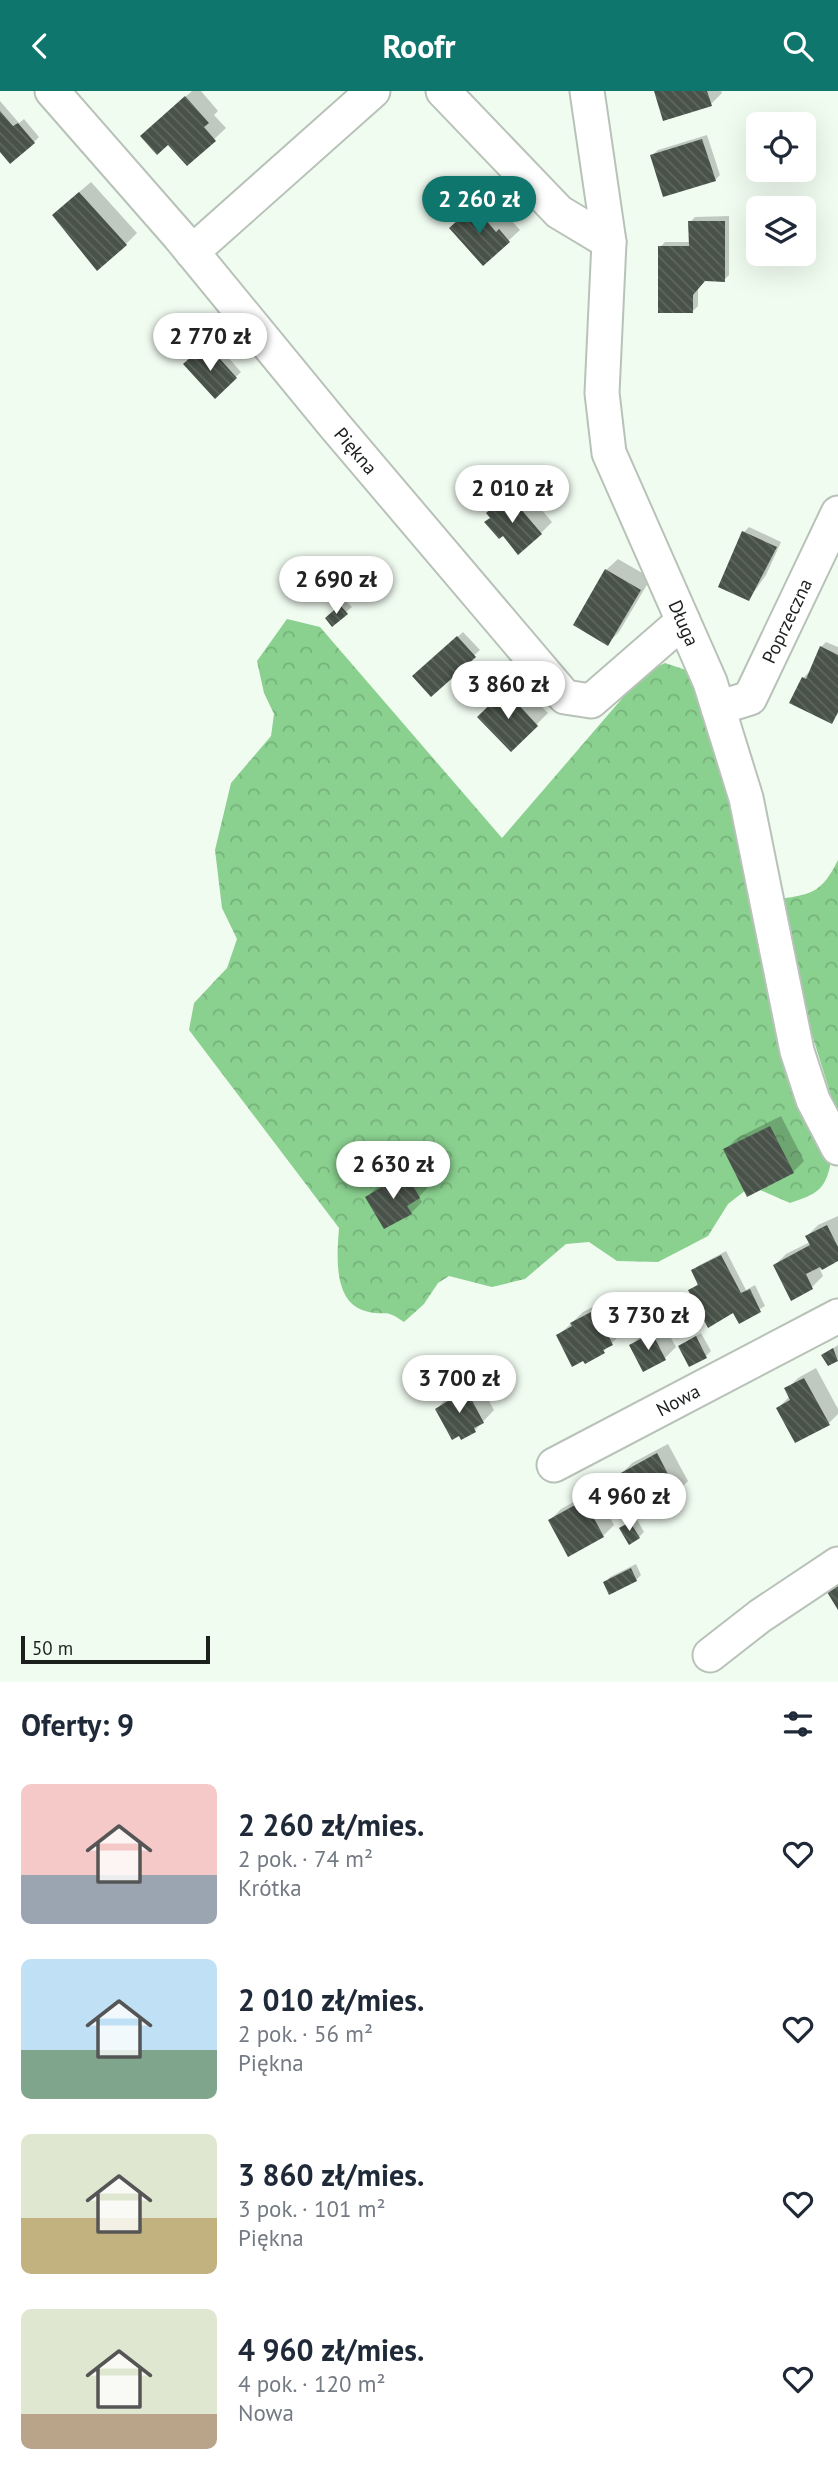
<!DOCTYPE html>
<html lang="pl">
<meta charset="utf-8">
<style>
:root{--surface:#fff;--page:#f6f6f7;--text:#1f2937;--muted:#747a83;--accent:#0f766e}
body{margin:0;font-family:"PT Sans",sans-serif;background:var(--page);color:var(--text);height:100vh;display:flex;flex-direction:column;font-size:26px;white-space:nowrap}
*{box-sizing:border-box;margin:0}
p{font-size:23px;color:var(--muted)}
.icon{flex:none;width:38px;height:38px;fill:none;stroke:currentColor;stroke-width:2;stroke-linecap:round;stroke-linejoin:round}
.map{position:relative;height:1591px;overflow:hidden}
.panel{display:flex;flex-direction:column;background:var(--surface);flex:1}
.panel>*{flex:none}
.fabs{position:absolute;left:746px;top:21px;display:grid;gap:14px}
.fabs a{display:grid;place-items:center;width:70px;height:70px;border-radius:10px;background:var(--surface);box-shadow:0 7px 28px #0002;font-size:35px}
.scale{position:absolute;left:21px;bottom:18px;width:189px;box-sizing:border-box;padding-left:7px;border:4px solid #1c201c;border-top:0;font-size:19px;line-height:24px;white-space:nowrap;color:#1c201c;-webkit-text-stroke:5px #f1fcf1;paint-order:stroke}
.price{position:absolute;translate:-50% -60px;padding:0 16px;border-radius:24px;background:#fff;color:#222;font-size:23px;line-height:46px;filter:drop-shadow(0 2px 4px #0008)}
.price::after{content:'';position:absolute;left:50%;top:42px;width:21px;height:16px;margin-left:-10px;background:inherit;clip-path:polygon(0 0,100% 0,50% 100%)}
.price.on{background:var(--accent);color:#fff}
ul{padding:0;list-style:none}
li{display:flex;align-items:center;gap:21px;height:175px;padding:0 21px}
li span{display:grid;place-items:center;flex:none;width:196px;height:140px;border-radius:10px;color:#555}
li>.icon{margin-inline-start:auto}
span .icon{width:84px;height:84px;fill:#fffc;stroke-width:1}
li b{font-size:30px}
h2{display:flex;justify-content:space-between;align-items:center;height:84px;padding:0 21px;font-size:30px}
header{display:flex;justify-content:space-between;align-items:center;height:91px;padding:0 21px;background:var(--accent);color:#fff;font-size:32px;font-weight:800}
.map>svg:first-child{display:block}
.forest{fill:url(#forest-crowns)}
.shadow{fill:#0003;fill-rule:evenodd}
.building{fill:url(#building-back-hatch)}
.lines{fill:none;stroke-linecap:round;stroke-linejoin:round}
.minor-casing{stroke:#b8c2b8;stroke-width:37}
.minor{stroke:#fff;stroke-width:33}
.labels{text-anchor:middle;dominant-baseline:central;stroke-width:7;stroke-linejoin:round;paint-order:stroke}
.street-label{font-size:19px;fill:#1c201c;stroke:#f1fcf1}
</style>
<header><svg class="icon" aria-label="back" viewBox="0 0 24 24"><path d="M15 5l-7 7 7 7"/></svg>Roofr<svg class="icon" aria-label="search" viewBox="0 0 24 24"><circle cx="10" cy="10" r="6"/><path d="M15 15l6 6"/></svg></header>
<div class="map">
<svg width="838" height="1591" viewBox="0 0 838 1591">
<defs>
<pattern id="forest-crowns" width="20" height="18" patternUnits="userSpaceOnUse" patternTransform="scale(1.75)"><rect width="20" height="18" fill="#8ad08f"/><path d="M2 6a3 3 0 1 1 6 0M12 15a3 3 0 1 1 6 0" fill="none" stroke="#76b27b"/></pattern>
<pattern id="building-back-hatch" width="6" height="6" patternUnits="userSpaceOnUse" patternTransform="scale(1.75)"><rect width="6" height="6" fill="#485249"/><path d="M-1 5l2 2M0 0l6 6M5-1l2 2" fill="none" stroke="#5f6760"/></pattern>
</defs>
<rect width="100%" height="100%" fill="#f1fcf1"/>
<path class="forest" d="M287,528l33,8 182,211 142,-165 21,-10 27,9 11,22 128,467c-5,29 -14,33 -41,42l-30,-13h-14l-18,14 -20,32 -50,26 -41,-1 -28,-19 -23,2 -41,35 -33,8 -43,-11 -11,7 -14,21 -20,18c-20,-14 -16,-6 -35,-10 -37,-7 -32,-57 -30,-84l-150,-198 5,-27 33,-35 10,-29 -15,-31 -7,-58 16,-67 40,-47 3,-22 -10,-21 -7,-32z
M838,769v252h-2l-31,-100 -25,-113c33,-5 42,-7 58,-39z"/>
<path class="shadow" d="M192,0h9l17,20 -4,4 12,13 -38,36 -34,-39z
M656,0h65l1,2 -11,11z
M0,10l19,22 5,-4 15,18 -5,5 -34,7z
M707,44l13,40 -5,5 -63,-25 6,-5z
M91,91l46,51 -11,11 -61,-40z
M486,105l22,26 3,-2 9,10 -37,34 -20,-47z
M729,125v59l-5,5h-19l-7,8v18l-5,5 -33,-64 5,-5h26l-1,-20 5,-5z
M208,252l14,16 4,-4 15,17 -26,24 -29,-32z
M520,394l32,37 -11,11 -49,-16 7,-15z
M749,436l32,15 -15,33 -17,24 -5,-67z
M618,468l33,19 -32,54 -11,11 -2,-73z
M346,510l6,6 -20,17v-11z
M463,541l17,18 -49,45 -17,-19z
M826,551l12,5v67l-6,7 -29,-43 5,-5 2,1 11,-27z
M517,590l31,32 -37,37 -32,-33z
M781,1025l23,45 -11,11 -67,-23 11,-11z
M418,1073l12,21 -11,12 3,5 -11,11 -44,-16 11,-11z
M838,1125v43l-18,10 3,7 -11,11 -20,12 -17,-34 11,-11 24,-12 -3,-6 11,-11z
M726,1160l20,39 9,-5 10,21 -26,16 -6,-12 -43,-20 9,-7 -6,-12 5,-5z
M602,1211l2,4 4,-2 15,28 -20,20 -45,-16 25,-24z
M663,1232l13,24 -11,11 -21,11 -13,-23 11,-11zM659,1236l2,3 -20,10v-4z
M701,1242l10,18 -5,5 -26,-10z
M838,1254v14l-10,5 -5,-9z
M816,1277l22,41v5l-9,9 -51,-15 11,-11 -2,-8 11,-11z
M470,1286l4,6 4,-2 16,29 -19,20 -13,7 -25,-28 21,-25z
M668,1353l20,37 -11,11 -56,-18 11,-11z
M595,1399l19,35 -11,11 -53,-16 11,-11z
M636,1427l8,14 -5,5 -18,-9z
M636,1473l5,11 -5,5 -31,2 5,-5z"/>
<path class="building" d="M654,0h53l5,15 -49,15z
M185,5l24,27 -5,4 12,14 -29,25 -19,-21 -11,10 -17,-19z
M0,20l13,15 5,-3 17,20 -25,21 -10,-12z
M702,48l14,42 -53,16 -13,-42z
M79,101l48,53 -30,26 -45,-56z
M474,115l22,26 3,-3 11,13 -27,24 -34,-38z
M688,130h37v61l-20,-1 -12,14v18h-35v-67h31z
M202,256l14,15 4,-3 17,19 -22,21 -32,-35z
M508,403l34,40 -24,21 -15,-19 -4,3 -15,-17 6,-4 -4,-5z
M742,440l35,16 -28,54 -31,-14z
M605,478l36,21 -33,56 -35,-21z
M340,514l8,9 -16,13 -7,-9z
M457,545l19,21 -45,40 -19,-21z
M820,555l18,9v57l-6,12 -43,-21 13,-26 4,2z
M505,599l33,36 -27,26 -34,-35z
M770,1035l24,47 -47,24 -24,-48z
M406,1082l14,25 -13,8 5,8 -28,15 -19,-32z
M827,1134l11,22v14l-16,9 -2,-3 -14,7 7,15 -22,12 -18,-36 37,-20 -5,-9z
M721,1164l20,38 9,-4 11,23 -22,12 -6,-11 -25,15 -20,-38 10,-5 -7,-15z
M591,1221l1,3 5,-2 16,32 -10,5 2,3 -20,11 -2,-3 -11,6 -16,-32 16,-9 -2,-3z
M652,1242l14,27 -23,12 -14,-27z
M696,1245l11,22 -18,9 -11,-21z
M833,1257l5,13 -10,5 -7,-11z
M804,1287l26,47 -35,18 -19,-35 14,-8 -6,-12z
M459,1296l3,6 5,-2 17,32 -10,5 2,4 -15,8 -2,-4 -7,4 -17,-31 13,-8 -3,-7z
M657,1362l21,40 -38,20 -21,-39z
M584,1409l20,37 -36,20 -20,-37z
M630,1431l10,16 -11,7 -10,-17z
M631,1477l6,13 -28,14 -6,-13z
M838,1495v24l-11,-18z"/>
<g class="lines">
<defs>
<g id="minor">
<path id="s1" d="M52,0l127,145 156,190 230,271 26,4 92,-80"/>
<path d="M443,0l116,121 50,30"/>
<path id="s2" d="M587,0l22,151 -7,151 7,60 101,229 36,116 51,253 16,49 25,48"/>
<path d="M192,161l181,-161"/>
<path id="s3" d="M718,617l32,-10 88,-185"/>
<path id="s4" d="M554,1374l284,-149"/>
<path d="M710,1564l50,-39 78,-52"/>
</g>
</defs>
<use href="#minor" class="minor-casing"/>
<use href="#minor" class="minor"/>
</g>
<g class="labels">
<g class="street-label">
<text stroke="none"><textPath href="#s1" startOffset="471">Piękna</textPath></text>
<text stroke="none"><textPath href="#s3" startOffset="119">Poprzeczna</textPath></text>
<text stroke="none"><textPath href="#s2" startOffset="550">Długa</textPath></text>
<text stroke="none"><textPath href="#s4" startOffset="140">Nowa</textPath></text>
</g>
</g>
</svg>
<div class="fabs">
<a><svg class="icon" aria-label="locate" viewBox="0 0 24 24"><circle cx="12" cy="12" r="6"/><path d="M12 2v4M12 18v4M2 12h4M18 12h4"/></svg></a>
<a><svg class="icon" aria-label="layers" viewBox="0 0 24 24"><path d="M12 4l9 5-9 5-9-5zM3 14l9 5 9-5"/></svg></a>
</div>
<div class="scale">50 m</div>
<b class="price on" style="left:479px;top:145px">2 260 zł</b>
<b class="price" style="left:210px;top:282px">2 770 zł</b>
<b class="price" style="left:512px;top:434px">2 010 zł</b>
<b class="price" style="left:336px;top:525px">2 690 zł</b>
<b class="price" style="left:508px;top:630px">3 860 zł</b>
<b class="price" style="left:393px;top:1110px">2 630 zł</b>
<b class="price" style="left:648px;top:1261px">3 730 zł</b>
<b class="price" style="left:459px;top:1324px">3 700 zł</b>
<b class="price" style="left:629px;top:1442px">4 960 zł</b>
</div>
<section class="panel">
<h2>Oferty: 9<svg class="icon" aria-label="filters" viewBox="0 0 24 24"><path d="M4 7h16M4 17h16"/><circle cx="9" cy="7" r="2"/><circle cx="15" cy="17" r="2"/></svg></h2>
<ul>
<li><span style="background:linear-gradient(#f6c9c9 65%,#9aa5b1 0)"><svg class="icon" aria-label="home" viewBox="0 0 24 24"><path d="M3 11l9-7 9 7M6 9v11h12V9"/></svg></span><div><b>2 260 zł/mies.</b><p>2 pok. · 74 m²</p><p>Krótka</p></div><svg class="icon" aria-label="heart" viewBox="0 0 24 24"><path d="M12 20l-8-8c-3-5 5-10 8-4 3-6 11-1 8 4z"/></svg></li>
<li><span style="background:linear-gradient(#bfe0f5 65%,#7fa58c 0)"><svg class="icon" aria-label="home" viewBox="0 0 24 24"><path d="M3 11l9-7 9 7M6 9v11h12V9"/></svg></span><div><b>2 010 zł/mies.</b><p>2 pok. · 56 m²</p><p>Piękna</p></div><svg class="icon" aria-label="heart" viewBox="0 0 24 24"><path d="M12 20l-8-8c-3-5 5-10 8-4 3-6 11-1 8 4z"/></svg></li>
<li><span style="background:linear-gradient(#dfe7d0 60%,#c2b280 0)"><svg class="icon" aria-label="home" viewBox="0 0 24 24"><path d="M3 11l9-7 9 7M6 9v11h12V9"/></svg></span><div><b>3 860 zł/mies.</b><p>3 pok. · 101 m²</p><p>Piękna</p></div><svg class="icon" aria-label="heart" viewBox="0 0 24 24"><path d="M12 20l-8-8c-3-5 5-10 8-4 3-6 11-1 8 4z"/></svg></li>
<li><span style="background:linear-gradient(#dfe7d0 75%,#b9a48a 0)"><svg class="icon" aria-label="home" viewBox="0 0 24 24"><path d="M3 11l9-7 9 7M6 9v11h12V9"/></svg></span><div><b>4 960 zł/mies.</b><p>4 pok. · 120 m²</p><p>Nowa</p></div><svg class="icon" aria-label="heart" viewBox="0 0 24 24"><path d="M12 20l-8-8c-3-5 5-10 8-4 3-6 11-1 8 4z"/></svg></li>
</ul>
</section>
